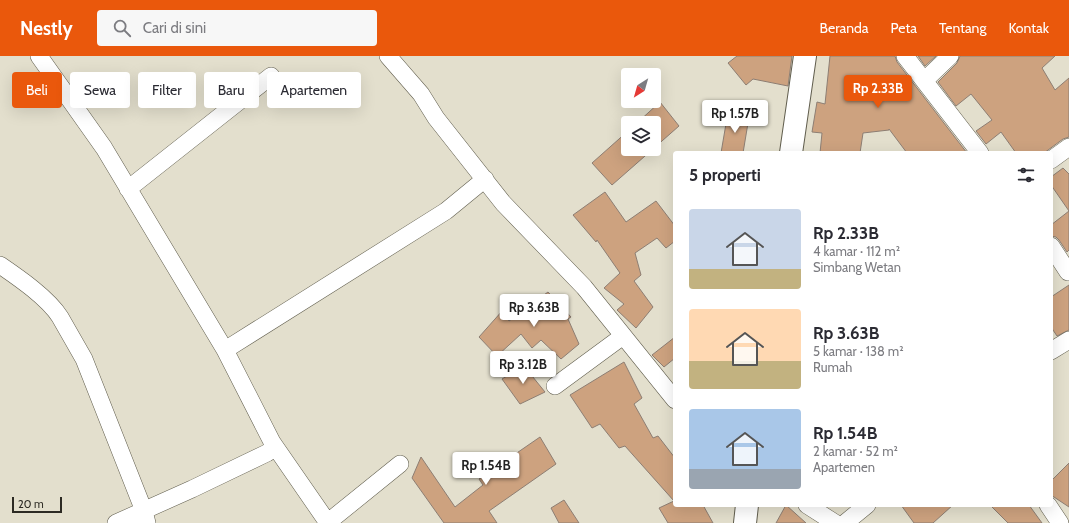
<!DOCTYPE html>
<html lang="id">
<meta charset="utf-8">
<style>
:root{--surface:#fff;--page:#f7f7f7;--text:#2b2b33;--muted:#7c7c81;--accent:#ea580c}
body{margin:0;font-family:Cabin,sans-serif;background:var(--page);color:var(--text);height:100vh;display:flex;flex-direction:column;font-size:15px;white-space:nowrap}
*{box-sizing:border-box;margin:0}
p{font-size:13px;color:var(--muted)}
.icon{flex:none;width:22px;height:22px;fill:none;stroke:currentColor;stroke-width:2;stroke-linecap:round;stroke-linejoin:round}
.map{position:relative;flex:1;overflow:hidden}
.panel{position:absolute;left:673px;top:95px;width:380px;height:356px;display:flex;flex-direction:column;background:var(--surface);border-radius:4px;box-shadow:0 4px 16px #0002}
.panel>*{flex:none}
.banner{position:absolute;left:12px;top:16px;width:380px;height:36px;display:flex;gap:8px}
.needle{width:26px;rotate:217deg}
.controls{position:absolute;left:621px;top:12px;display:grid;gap:8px}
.controls a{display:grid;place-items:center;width:40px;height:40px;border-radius:4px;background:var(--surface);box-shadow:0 4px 16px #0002;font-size:20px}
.scale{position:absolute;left:12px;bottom:10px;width:50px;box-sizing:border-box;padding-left:4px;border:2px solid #2c2a23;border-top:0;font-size:11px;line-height:14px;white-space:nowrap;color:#2c2a23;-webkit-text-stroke:3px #e3dfcd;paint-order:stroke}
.price{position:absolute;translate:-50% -34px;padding:0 9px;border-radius:4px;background:#fff;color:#222;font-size:13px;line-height:26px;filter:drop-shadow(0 1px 2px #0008)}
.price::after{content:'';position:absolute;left:50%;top:24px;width:12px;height:9px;margin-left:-6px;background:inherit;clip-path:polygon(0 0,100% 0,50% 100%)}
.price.active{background:var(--accent);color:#fff}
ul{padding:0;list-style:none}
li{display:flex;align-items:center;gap:12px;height:100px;padding:0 16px}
li span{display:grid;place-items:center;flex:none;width:112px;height:80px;border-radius:4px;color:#555}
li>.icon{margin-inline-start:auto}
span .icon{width:48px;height:48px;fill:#fffc;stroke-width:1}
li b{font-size:17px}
h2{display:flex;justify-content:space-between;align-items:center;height:48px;padding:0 16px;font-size:17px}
.pill{padding:0 14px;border-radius:4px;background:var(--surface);box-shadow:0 4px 16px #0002;font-size:14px;line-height:36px}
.pill.active{background:var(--accent);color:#fff}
header{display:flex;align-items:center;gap:24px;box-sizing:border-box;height:56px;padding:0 20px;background:var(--accent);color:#fff}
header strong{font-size:19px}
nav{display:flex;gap:22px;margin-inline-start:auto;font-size:14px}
.search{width:280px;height:36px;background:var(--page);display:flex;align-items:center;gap:10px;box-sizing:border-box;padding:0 14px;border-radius:4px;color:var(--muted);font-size:15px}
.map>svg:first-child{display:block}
.building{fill:#cda27f;stroke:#8d7e73}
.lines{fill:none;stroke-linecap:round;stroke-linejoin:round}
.street-casing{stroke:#615e4e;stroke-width:18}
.secondary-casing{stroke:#615e4e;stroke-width:24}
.street{stroke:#fff;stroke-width:17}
.secondary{stroke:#fff;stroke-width:22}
</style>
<header>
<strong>Nestly</strong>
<div class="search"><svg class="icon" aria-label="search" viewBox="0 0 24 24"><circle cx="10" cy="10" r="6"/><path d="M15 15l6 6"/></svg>Cari di sini</div>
<nav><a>Beranda</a><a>Peta</a><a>Tentang</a><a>Kontak</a></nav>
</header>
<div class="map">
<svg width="1069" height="467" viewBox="0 0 1069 467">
<rect width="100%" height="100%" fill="#e3dfcd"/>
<path class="building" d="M737,0h55l-4,30 -35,-7 -7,6 -18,-22z
M830,0h65l2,6 70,91h-60l-18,-24v1l-26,3 -3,20h-40l2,-20 -10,-1 5,-30 8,2z
M918,0h18l-11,10z
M960,0h95l-13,12 13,22 14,-12v59l-6,2 -19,14h-28l-15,-21 -15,12 -10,-13 16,-11 -21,-26 -15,12 -18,-24 19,-19z
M660,46l19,24 -25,22v-25h-17z
M728,56l21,5 -6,36h-22z
M628,75v18h25l-41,36 -20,-22z
M1063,112l6,6v37l-18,-26v-8z
M605,136l21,30 30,-21 19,25v15l-9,7 -9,-10 -22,15 6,22 -7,6 19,26 -17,21 -19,-18 7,-6 -20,-16 16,-15 -23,-33 -1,2 -23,-27z
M1069,155v39l-2,2 -8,-12 -3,-3 -5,-1v-11z
M1069,229v45l-12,6 -6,-9v-30z
M548,236l23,25 -3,2 11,25 -18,15 -20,-19 -9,8 -11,-14 -24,22 -18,-19 24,-27 6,11z
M675,281v21l-11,9 -12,-12z
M624,306l18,36 -8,6 19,34 5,-2 17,22v47h28l10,18h-45l-9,-15 15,-7 -49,-55 -6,2 -19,-24 -8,4 -22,-33z
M524,310l21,26 -25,12 -18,-25z
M540,381l16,27 -67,47 8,12h-53l-32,-45 9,-21 34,50 28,-22 -4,-6z
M1069,407v44l-18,-12v-14z
M564,444l15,23h-20l-8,-15z
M786,449l20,18h-30z
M901,449h52l-20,18h-19z
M990,449h39l13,18h-34z"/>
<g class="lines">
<defs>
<path id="street" d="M39,0l65,92 121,202 47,92c1,6 0,8 -5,11l-75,36 -76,34
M388,0l33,38 15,24 67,85 81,84 91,113
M905,0l75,97
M925,24l25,-24
M1051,104l18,-13
M128,133l143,-113
M1051,190l17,26 1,-1
M0,209c19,13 48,33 60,52l24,42 60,152 3,12
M225,294l221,-139 39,-32
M1051,295l18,-11
M555,330l68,-50
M272,386l56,81
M807,449l28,18
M1048,449l12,18
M327,467l73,-59
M845,467l22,-18"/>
<path id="secondary" d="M791,97l14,-97
M745,467l2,-18"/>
</defs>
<use href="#street" class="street-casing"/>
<use href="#secondary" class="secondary-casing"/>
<use href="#street" class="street"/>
<use href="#secondary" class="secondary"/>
</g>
</svg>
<div class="controls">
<a><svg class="needle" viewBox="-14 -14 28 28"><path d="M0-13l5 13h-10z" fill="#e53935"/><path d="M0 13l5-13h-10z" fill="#7c7c81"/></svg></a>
<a><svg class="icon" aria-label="layers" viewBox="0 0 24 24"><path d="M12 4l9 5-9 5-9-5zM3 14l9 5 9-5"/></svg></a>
</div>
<div class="scale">20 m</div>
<b class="price active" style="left:878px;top:53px">Rp 2.33B</b>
<b class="price" style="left:735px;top:78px">Rp 1.57B</b>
<b class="price" style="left:534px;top:272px">Rp 3.63B</b>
<b class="price" style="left:523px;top:329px">Rp 3.12B</b>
<b class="price" style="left:486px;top:430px">Rp 1.54B</b>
<div class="banner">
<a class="pill active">Beli</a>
<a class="pill">Sewa</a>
<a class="pill">Filter</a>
<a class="pill">Baru</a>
<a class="pill">Apartemen</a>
</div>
<section class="panel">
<h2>5 properti<svg class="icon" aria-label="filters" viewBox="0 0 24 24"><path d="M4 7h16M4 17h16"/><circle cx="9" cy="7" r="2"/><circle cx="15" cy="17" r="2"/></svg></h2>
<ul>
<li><span style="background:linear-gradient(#c9d6e8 75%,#c2b280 0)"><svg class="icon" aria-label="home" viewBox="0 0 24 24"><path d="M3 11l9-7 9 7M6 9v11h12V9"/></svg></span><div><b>Rp 2.33B</b><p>4 kamar · 112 m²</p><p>Simbang Wetan</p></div></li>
<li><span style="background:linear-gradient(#ffd9b3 65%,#c2b280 0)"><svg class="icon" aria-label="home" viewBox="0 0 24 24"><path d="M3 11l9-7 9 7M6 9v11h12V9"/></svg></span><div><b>Rp 3.63B</b><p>5 kamar · 138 m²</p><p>Rumah</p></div></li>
<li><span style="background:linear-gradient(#a9c7e8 75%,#9aa5b1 0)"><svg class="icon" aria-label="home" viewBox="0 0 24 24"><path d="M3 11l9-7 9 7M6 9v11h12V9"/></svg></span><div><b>Rp 1.54B</b><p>2 kamar · 52 m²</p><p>Apartemen</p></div></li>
</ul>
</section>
</div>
